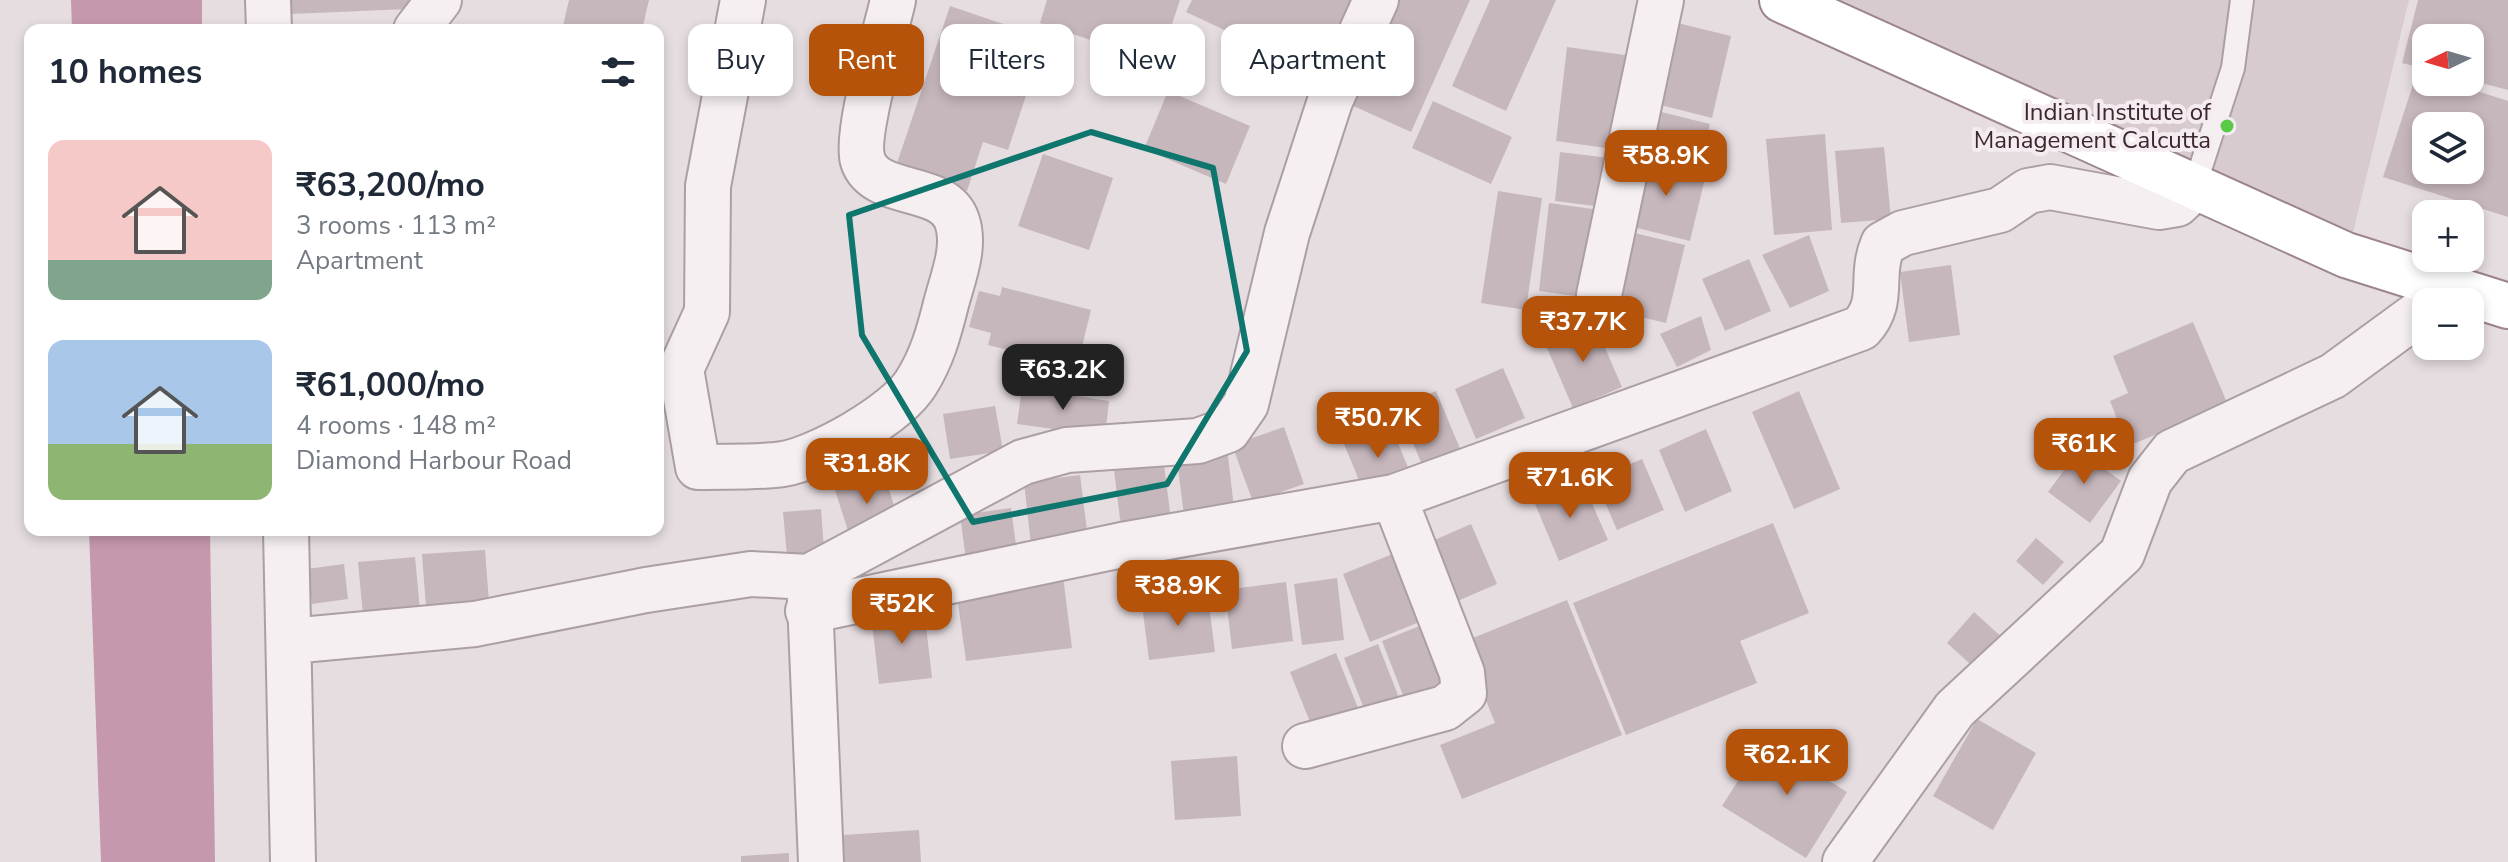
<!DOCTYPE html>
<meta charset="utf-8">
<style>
:root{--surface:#fff;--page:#f6f6f7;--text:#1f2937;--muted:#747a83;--accent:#b45309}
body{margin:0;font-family:"Nunito Sans",sans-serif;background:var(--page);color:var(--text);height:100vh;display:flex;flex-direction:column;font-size:30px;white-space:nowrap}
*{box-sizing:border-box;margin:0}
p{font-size:26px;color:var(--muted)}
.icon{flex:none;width:44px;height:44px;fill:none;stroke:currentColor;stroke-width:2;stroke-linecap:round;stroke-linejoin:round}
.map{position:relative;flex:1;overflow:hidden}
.panel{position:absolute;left:24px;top:24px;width:640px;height:512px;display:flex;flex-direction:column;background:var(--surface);border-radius:16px;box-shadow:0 4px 12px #0003}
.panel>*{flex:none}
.top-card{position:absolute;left:688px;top:24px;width:760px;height:72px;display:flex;gap:16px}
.needle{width:52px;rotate:265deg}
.tools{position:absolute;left:2412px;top:24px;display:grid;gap:16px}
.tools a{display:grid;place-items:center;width:72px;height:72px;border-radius:16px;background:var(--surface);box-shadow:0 4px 12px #0003;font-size:40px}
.price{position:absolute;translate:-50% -68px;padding:0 18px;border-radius:16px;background:var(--accent);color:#fff;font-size:26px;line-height:52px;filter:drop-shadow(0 2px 4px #0008)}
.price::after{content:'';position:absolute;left:50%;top:48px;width:24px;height:18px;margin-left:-12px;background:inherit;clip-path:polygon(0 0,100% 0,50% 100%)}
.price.active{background:#222;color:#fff}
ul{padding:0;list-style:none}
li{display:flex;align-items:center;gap:24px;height:200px;padding:0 24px}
li span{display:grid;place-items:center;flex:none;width:224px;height:160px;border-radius:16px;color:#555}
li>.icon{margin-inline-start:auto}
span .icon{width:96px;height:96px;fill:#fffc;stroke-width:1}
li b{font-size:34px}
h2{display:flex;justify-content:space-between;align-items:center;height:96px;padding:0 24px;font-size:34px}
.chip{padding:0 28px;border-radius:16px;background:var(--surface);box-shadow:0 4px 12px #0003;font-size:28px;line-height:72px}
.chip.active{background:var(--accent);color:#fff}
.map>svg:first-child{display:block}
.built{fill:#d8cbd0}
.water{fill:#c698ae}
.building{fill:#c6b7bd;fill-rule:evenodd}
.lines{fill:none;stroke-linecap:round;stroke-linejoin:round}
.lane-casing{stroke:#ac9fa4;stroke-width:26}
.street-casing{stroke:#ac9fa4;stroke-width:48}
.highway-casing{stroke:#9d858e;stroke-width:48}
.lane{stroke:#f5eff1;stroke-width:22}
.street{stroke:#f5eff1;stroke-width:44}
.highway{stroke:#fff;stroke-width:44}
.marked{fill:none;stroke:#0f766e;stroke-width:6;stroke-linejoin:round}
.poi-dot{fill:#58ca44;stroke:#f4ecf0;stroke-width:3}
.labels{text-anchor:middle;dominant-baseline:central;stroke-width:8;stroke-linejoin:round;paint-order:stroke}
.poi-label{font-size:24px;fill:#3c272f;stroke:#f4ecf0;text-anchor:end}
</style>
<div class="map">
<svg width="2508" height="862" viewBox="0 0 2508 862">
<rect width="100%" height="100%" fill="#e6dde1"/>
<path class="built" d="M1802,0h607l-61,253z"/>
<path class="water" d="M71,0h131v30h-130z
M89,530h121l5,332h-114z"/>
<path class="building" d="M290,0h118v9l-118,5z
M569,0h80l-7,30h-80z
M1047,0h133l-21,63 -119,-40z
M1192,0h166l-35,76 -137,-64z
M1396,0h74l-59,132 -62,-28z
M1490,0h66l-50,111 -54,-25z
M2418,0h90v90l-38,-10v-42h-44v31l-24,-6z
M950,6l95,32 -37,112 -25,-8 -16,49 -71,-25z
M1673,22l58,14 -19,82 -59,-15z
M1567,47l58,8 -12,94 -57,-8z
M2417,72l9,3v7h23l59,19v116l-125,-40zM2426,126h44v44h-44z
M1168,91l82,35 -24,58 -82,-35z
M1433,101l79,36 -21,47 -79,-36z
M1653,110l57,14 -9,37 -57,-14z
M1825,134l7,96 -58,5 -8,-96z
M1884,147l7,72 -50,4 -6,-72z
M1560,152l49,6 -6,49 -48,-6z
M1043,154l70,24 -24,72 -71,-24z
M1642,154l65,16 -17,71 -65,-16z
M1498,191l44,7 -16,112 -45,-7z
M1549,203l51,7 -11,88 -50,-7z
M1630,232l55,13 -19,78 -55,-13z
M1809,235l20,56 -39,17 -28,-53z
M1749,259l22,52 -46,20 -23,-52z
M1951,265l9,70 -51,7 -9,-70z
M1002,287l89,23 -14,57 -89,-22 3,-12 -22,-6 10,-36 21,5z
M1701,316l10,34 -34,17 -17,-33z
M1593,320l29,67 -49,21 -29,-67z
M2193,322l35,83 -100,41 -18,-45 18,-8 -15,-37z
M1503,368l22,50 -49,21 -21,-50z
M1022,388l87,13 -4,35 -88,-12z
M1436,391l25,60 -38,16 -25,-60z
M1799,391l41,98 -46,20 -42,-97z
M995,406l8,45 -53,8 -7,-45z
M1390,424l22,53 -46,20 -22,-53z
M1284,427l20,57 -51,18 -21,-57z
M1706,429l26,62 -47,21 -26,-62z
M1227,447l8,70 -50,6 -9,-70z
M2079,450l42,31 -31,42 -42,-31z
M1163,456l9,72 -50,7 -9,-73z
M1642,459l22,51 -47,20 -22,-51z
M882,468l19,59 -49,16 -19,-59z
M1080,475l8,63 -57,7 -7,-63z
M1581,478l27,62 -49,21 -26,-62z
M1011,508l6,45 -51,7 -6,-45z
M821,509l4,54 -37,4 -5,-55z
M1773,523l36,90 -69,28 17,42 -131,52 -53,-132z
M1471,524l26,60 -51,22 -25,-60z
M2036,538l28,24 -21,23 -27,-24z
M485,550l5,65 -63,5 -5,-66z
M1395,553l27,68 -52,21 -27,-68z
M415,557l6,64 -57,5 -6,-64z
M344,564l4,35 -36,5 -5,-35z
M1063,576l9,72 -106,13 -10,-72z
M1337,578l7,62 -42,5 -8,-61z
M1286,582l7,59 -61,8 -7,-59z
M1208,597l7,55 -66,8 -7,-55z
M1567,600l55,135 -160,64 -22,-54 55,-22 -32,-81z
M924,608l8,70 -53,6 -8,-69z
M1974,612l32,29 -27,31 -32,-29z
M1427,623l27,66 -46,19 -26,-67z
M1378,644l25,64 -34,13 -25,-63z
M1336,653l26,65 -46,19 -26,-65z
M1977,719l59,34 -43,77 -60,-34z
M1778,734l40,24 -8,11 37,23 -41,66 -84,-52 19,-30 8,5z
M1237,756l4,60 -66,4 -4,-59z
M919,830l2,32h-91l-2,-26z
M789,853v9h-48v-6z"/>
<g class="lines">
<defs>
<path id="lane" d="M2194,188l39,-120 9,-68"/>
<path id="street" d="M268,0l1,30
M743,0l-35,186 -1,126 -26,57 17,98c28,-1 58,1 85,-3 36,-6 114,-50 133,-81 16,-25 23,-51 30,-79 7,-27 20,-57 11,-83 -13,-39 -81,-22 -94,-60 -9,-26 23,-129 30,-161
M416,30l23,-30
M1599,295l62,-295
M286,530l7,332
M808,611l314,-66 272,-48 467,-169c25,-27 8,-51 22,-84l20,-11 97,-23 28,-19 22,-4 109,20 18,-3 17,-16
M290,641l185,-17 171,-34 105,-16 58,3
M1305,746l140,-38 19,-15 -2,-20 -68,-176
M821,862l-12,-285 214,-115 44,-12 131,-9 30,-11 18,-26 41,-171 43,-132 46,-101
M1845,862l110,-153 167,-155 28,-74 22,-28 161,-76 93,-68"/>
<path id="highway" d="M1782,0l564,255 162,51"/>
</defs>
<use href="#lane" class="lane-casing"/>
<use href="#street" class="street-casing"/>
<use href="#highway" class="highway-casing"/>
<use href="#lane" class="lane"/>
<use href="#street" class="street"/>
<use href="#highway" class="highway"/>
</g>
<path class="marked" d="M1091,132l122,36 34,183 -80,133 -194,38 -111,-187 -13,-120z"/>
<circle class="poi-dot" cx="2227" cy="126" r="8"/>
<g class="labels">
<g class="poi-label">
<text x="2211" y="112">Indian Institute of<tspan x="2211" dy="28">Management Calcutta</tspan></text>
</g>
</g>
</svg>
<div class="tools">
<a><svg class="needle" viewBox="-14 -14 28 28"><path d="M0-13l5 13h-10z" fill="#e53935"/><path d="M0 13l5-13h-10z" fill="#747a83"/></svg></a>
<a><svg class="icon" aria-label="layers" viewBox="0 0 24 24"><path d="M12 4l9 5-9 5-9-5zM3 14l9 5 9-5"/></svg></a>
<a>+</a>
<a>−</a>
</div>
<b class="price" style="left:1666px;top:198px">₹58.9K</b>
<b class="price" style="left:1583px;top:364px">₹37.7K</b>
<b class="price active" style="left:1063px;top:412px">₹63.2K</b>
<b class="price" style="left:1378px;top:460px">₹50.7K</b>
<b class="price" style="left:2084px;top:486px">₹61K</b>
<b class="price" style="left:867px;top:506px">₹31.8K</b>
<b class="price" style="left:1570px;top:520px">₹71.6K</b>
<b class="price" style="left:1178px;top:628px">₹38.9K</b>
<b class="price" style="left:902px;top:646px">₹52K</b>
<b class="price" style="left:1787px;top:797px">₹62.1K</b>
<div class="top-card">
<a class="chip">Buy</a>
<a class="chip active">Rent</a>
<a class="chip">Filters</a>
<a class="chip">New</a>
<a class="chip">Apartment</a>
</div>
<section class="panel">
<h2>10 homes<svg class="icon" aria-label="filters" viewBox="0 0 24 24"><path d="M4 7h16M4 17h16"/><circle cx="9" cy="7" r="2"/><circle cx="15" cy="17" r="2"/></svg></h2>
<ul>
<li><span style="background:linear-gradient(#f6c9c9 75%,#7fa58c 0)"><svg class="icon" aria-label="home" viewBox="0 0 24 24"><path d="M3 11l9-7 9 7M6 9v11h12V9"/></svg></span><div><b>₹63,200/mo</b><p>3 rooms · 113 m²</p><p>Apartment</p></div></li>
<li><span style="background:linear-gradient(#a9c7e8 65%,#8fb573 0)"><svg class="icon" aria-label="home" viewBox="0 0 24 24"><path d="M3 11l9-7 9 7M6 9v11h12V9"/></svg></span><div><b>₹61,000/mo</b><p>4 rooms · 148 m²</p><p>Diamond Harbour Road</p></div></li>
</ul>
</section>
</div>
